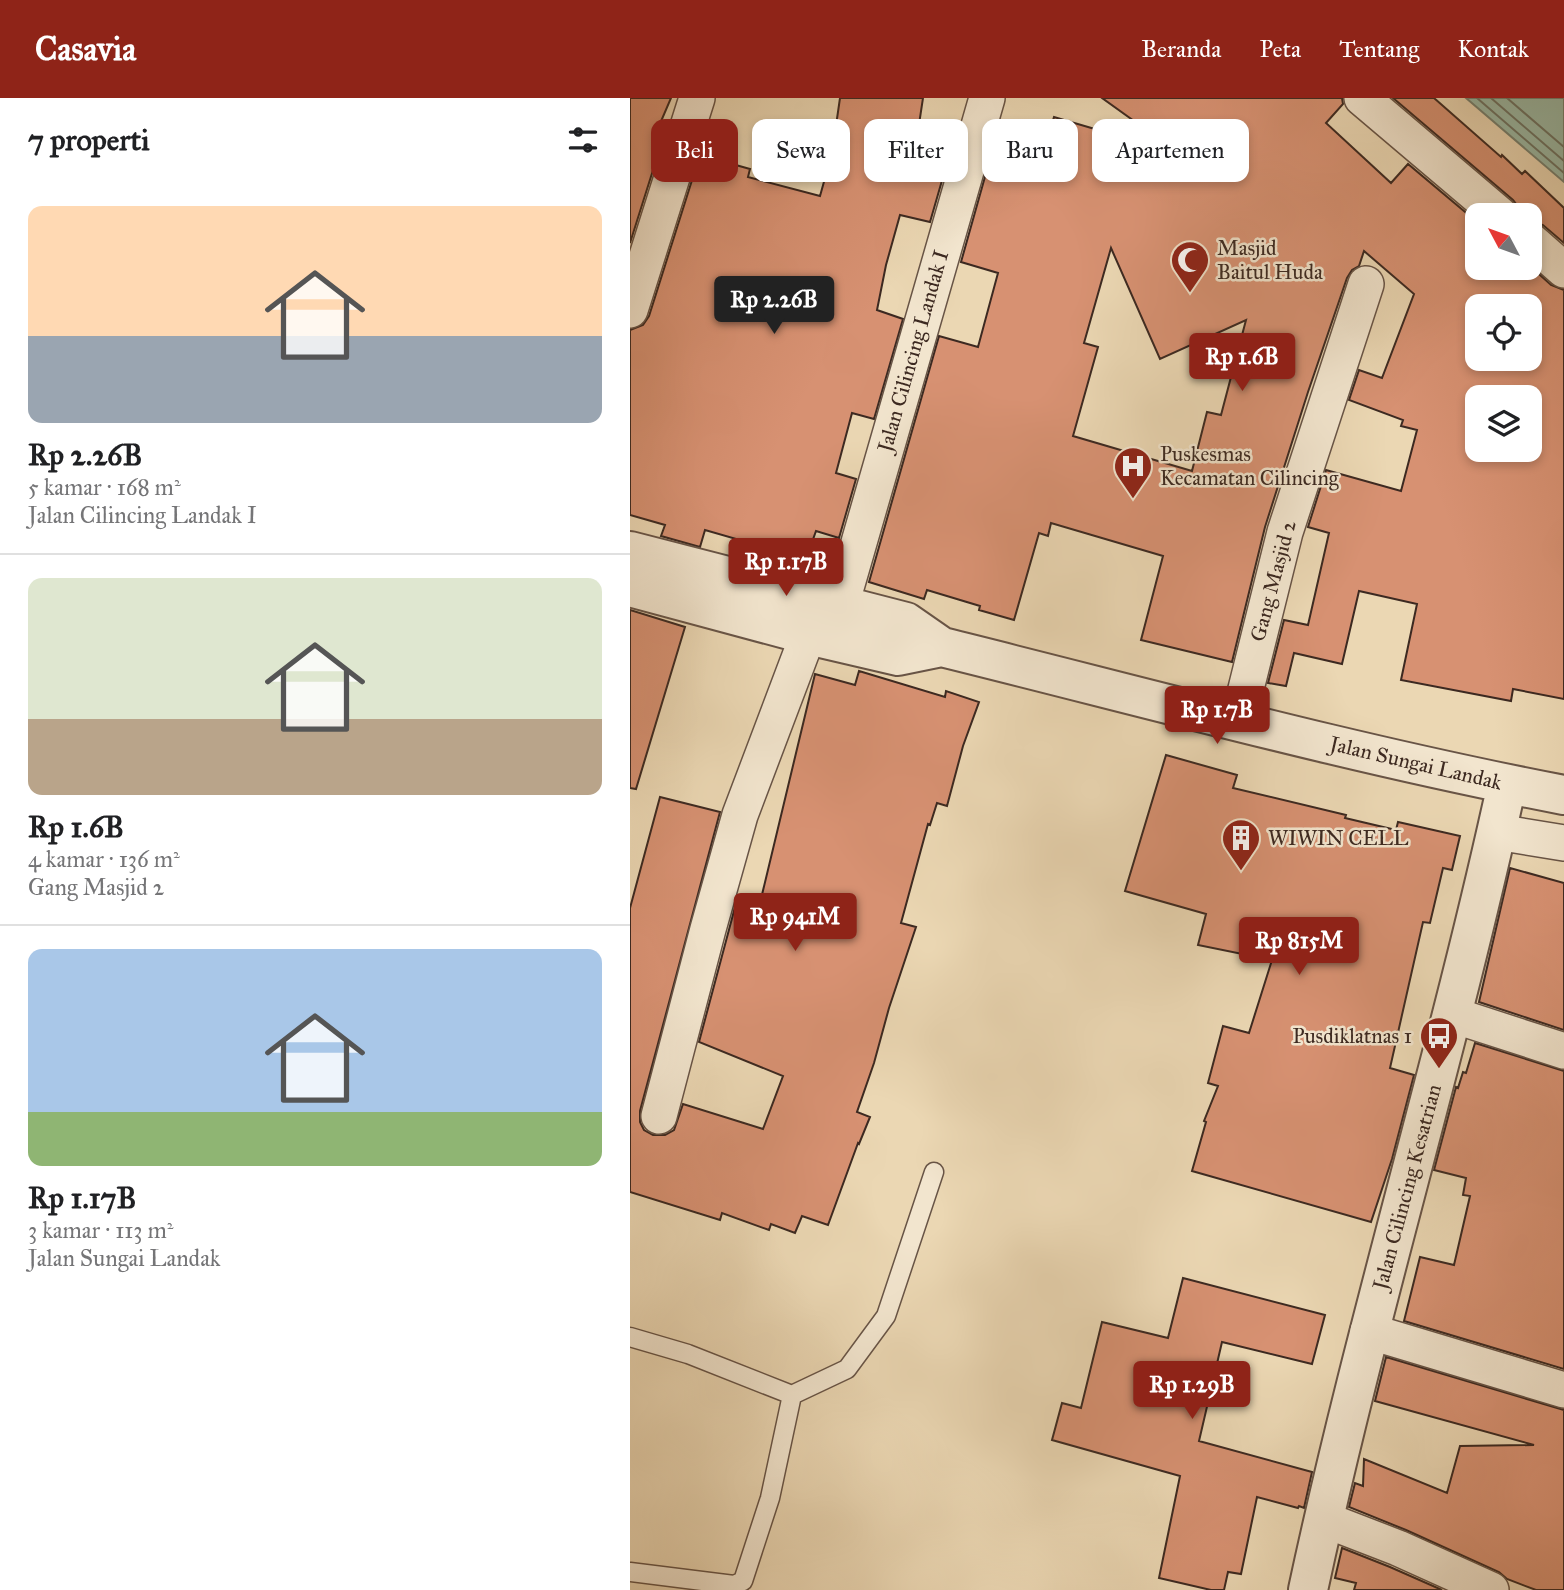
<!DOCTYPE html>
<html lang="id">
<meta charset="utf-8">
<style>
:root{--surface:#fff;--page:#f2f2f2;--text:#202124;--muted:#757577;--line:#e0e0e0;--accent:#8f2418}
body{margin:0;font-family:"IM FELL Great Primer",serif;background:var(--page);color:var(--text);height:100vh;display:flex;flex-direction:column;font-size:26px;white-space:nowrap}
*{box-sizing:border-box;margin:0}
p{font-size:23px;color:var(--muted)}
.icon{flex:none;width:38px;height:38px;fill:none;stroke:currentColor;stroke-width:2;stroke-linecap:round;stroke-linejoin:round}
.map{position:relative;flex:1;overflow:hidden}
.drawer{display:flex;flex-direction:column;background:var(--surface);width:630px}
.drawer>*{flex:none}
.guide{position:absolute;left:21px;top:21px;width:665px;height:63px;display:flex;gap:14px}
.needle{width:46px;rotate:311deg}
.tools{position:absolute;left:835px;top:105px;display:grid;gap:14px}
.tools a{display:grid;place-items:center;width:77px;height:77px;border-radius:14px;background:var(--surface);box-shadow:0 4px 10px #0003;font-size:35px}
.price{position:absolute;translate:-50% -60px;padding:0 16px;border-radius:7px;background:var(--accent);color:#fff;font-size:23px;line-height:46px;filter:drop-shadow(0 2px 4px #0008)}
.price::after{content:'';position:absolute;left:50%;top:42px;width:21px;height:16px;margin-left:-10px;background:inherit;clip-path:polygon(0 0,100% 0,50% 100%)}
.price.on{background:#222;color:#fff}
ul{padding:0;list-style:none}
li{display:grid;align-content:center;gap:14px;height:371px;padding:0 28px}
li+li{border-top:2px solid var(--line)}
li span{display:grid;place-items:center;height:217px;border-radius:14px;color:#555}
li>.icon{margin-inline-start:auto}
span .icon{width:126px;height:126px;fill:#fffc;stroke-width:1}
li b{font-size:30px}
h2{display:flex;justify-content:space-between;align-items:center;height:84px;padding:0 28px;font-size:30px}
.tag{padding:0 24px;border-radius:14px;background:var(--surface);box-shadow:0 4px 10px #0003;font-size:24px;line-height:63px}
.tag.on{background:var(--accent);color:#fff}
header{display:flex;align-items:center;gap:42px;box-sizing:border-box;height:98px;padding:0 35px;background:var(--accent);color:#fff}
header strong{font-size:33px}
nav{display:flex;gap:38px;margin-inline-start:auto;font-size:24px}
main{display:flex;flex:1;min-height:0}
.map>svg:first-child{display:block}
.water{fill:#99baa7;stroke:#748071;stroke-width:2}
.lines{fill:none;stroke-linecap:round;stroke-linejoin:round}
.shore{stroke:#6a7264;stroke-width:2}
.building{fill:#d79172;stroke:#3c2921;stroke-width:2;fill-rule:evenodd}
.service-casing{stroke:#685446;stroke-width:21}
.minor-casing{stroke:#685446;stroke-width:38}
.tertiary-casing{stroke:#685446;stroke-width:42}
.service{stroke:#f2e5ce;stroke-width:18}
.minor{stroke:#f2e5ce;stroke-width:35}
.tertiary{stroke:#f2e5ce;stroke-width:38}
.labels{text-anchor:middle;dominant-baseline:central;stroke-width:5;stroke-linejoin:round;paint-order:stroke}
.poi-label{font-size:21px;fill:#3c2921;stroke:#f2e5ce;text-anchor:start}
.street-label{font-size:21px;fill:#3c2921;stroke:#f2e5ce}
</style>
<header>
<strong>Casavia</strong>
<nav><a>Beranda</a><a>Peta</a><a>Tentang</a><a>Kontak</a></nav>
</header>
<main>
<section class="drawer">
<h2>7 properti<svg class="icon" aria-label="filters" viewBox="0 0 24 24"><path d="M4 7h16M4 17h16"/><circle cx="9" cy="7" r="2"/><circle cx="15" cy="17" r="2"/></svg></h2>
<ul>
<li><span style="background:linear-gradient(#ffd9b3 60%,#9aa5b1 0)"><svg class="icon" aria-label="home" viewBox="0 0 24 24"><path d="M3 11l9-7 9 7M6 9v11h12V9"/></svg></span><div><b>Rp 2.26B</b><p>5 kamar · 168 m²</p><p>Jalan Cilincing Landak I</p></div></li>
<li><span style="background:linear-gradient(#dfe7d0 65%,#b9a48a 0)"><svg class="icon" aria-label="home" viewBox="0 0 24 24"><path d="M3 11l9-7 9 7M6 9v11h12V9"/></svg></span><div><b>Rp 1.6B</b><p>4 kamar · 136 m²</p><p>Gang Masjid 2</p></div></li>
<li><span style="background:linear-gradient(#a9c7e8 75%,#8fb573 0)"><svg class="icon" aria-label="home" viewBox="0 0 24 24"><path d="M3 11l9-7 9 7M6 9v11h12V9"/></svg></span><div><b>Rp 1.17B</b><p>3 kamar · 113 m²</p><p>Jalan Sungai Landak</p></div></li>
</ul>
</section>
<div class="map">
<svg width="934" height="1492" viewBox="0 0 934 1492">
<rect width="100%" height="100%" fill="#ebd7b3"/>
<filter id="stains"><feTurbulence type="fractalNoise" baseFrequency=".00286" numOctaves="4"/><feColorMatrix values="0 0 0 0 .2 0 0 0 0 .09 0 0 0 0 .02 0 0 0 .5 -.17"/></filter>
<radialGradient id="worn" r=".72"><stop offset=".6" stop-color="#630" stop-opacity="0"/><stop offset="1" stop-color="#630" stop-opacity=".3"/></radialGradient>
<path class="water" d="M836,0h98v84z"/>
<g class="lines">
<path class="shore" d="M847,0l87,75
M861,0l73,63
M877,0l57,49"/>
</g>
<path class="building" d="M0,0h41l-12,28 7,3 -36,114z
M210,0h83l-5,33 36,8 -24,83 -30,-7 -14,50 -9,45 26,9 -29,100 -22,-6 -16,60 20,6 -17,59 -23,-7 -10,28 -101,-29 -5,17 -39,-11 4,-11 -35,-10v-185l13,-5 6,-9 51,-161 50,14 -2,8 72,19 12,-43z
M472,0h240l1,6 -17,19 65,60 17,-19 69,58v46l53,-2 21,19 13,5v409l-51,-10 -2,12 -110,-21 16,-76 -58,-13 -17,73 -48,-11 -8,33 -18,-3 16,-63 24,5 21,-92 -21,-6 18,-57 75,21 16,-61 -16,-4 2,-6 -54,-20 10,-30 23,8 32,-84 -50,-43 -5,15 -7,4 -5,8 -39,114 -43,135 -33,135 -91,-22 22,-84 -112,-33 -3,13 -9,-3 -25,87 -35,-10 1,-4 -53,-16 -3,9 -55,-17 70,-246 39,11 20,-74 -37,-11 38,-135 47,17 8,-27 126,37zM481,150l49,111 86,-39 -25,95 -14,-3 -15,59 -119,-35 25,-89 -14,-4zM847,208h53v53h-53zM847,299h53v53h-53z
M763,0h41l67,59 1,-2 20,19 3,-3 39,37v35l-21,-18 -13,-5v-5h-10l-1,-7 -6,-8z
M0,512l55,17 -49,162 -6,-1z
M229,573l86,26 1,-6 33,11 -16,44 -16,60 -10,-3 -7,22 -2,-1 -27,99 15,4 -27,81 -15,55 -17,49 13,5 -11,27 -1,-1 -30,82 -26,-9 -7,17 -24,-9 -2,6 -47,-17 -2,7 -90,-28v-284l30,-111 60,15 -80,299v11l4,8 9,5h12l9,-5 9,-26 80,25 20,-53 -84,-34 39,-146 22,7 55,-229 40,11z
M536,657l71,20 -4,13 113,27 -1,3 51,12 2,-8 62,14 -8,34 -9,-2 -13,55 -7,-1 -33,146 24,7 -22,84 -21,63 -179,-51 14,-49 -2,-1 14,-35 -10,-3 15,-57 26,7 23,-73 -74,-15 8,-31 -81,-23z
M880,770l54,15v147l-85,-28z
M845,945l89,28v298l-160,-48 16,-64 34,8 16,-69 -7,-1 3,-17 -32,-8 22,-83 2,1 5,-16 3,1z
M553,1180l142,37 -13,49 -90,-22 -23,99 113,31 -8,36 -5,-2 -1,2 -41,-11 -16,77 -13,-2 -4,18h-13l-52,-12 21,-102 -128,-36 10,-37 19,5 21,-86 66,16z
M756,1259l178,53v180h-28l-29,-11 -8,-7 -93,-42 -57,-23 6,-24 8,3 1,-27 83,34 13,-47 74,-1 -159,-44z
M712,1450l48,19 52,23h-88l2,-7 -21,-5z"/>
<g class="lines">
<defs>
<path id="service" d="M0,1239l58,17 104,41 -22,103 -27,83 -9,4 -104,-13
M162,1297l55,-26 39,-53 48,-144"/>
<path id="minor" d="M732,0l138,117
M900,142l34,30
M0,212l67,-212
M211,507l146,-507
M608,623l47,-189 81,-248
M867,734l67,11
M823,917l111,36
M29,1018l49,-187 32,-114 68,-180
M738,1233l196,59
M693,1421l75,29 93,42"/>
<path id="tertiary" d="M0,453l276,71 36,25c206,51 413,108 622,148
M0,489l178,48 90,21 44,-9
M678,1492c58,-271 140,-535 199,-806"/>
</defs>
<use href="#service" class="service-casing"/>
<use href="#minor" class="minor-casing"/>
<use href="#tertiary" class="tertiary-casing"/>
<use href="#service" class="service"/>
<use href="#minor" class="minor"/>
<use href="#tertiary" class="tertiary"/>
</g>
<defs>
<symbol id="mosque-pin" viewBox="-11 -11 22 30"><path d="M0 17L-7.5 6A9.5 9.5 0 1 1 7.5 6Z" fill="#8f2418" stroke="#f2e5ce"/><path d="M3.5-4.9A6 6 0 1 0 3.5 4.9A5 5 0 1 1 3.5-4.9Z" fill="#fff"/></symbol>
<symbol id="hospital-pin" viewBox="-11 -11 22 30"><path d="M0 17L-7.5 6A9.5 9.5 0 1 1 7.5 6Z" fill="#8f2418" stroke="#f2e5ce"/><path d="M-5-5h3v3.5h4V-5h3V5h-3V1.5h-4V5h-3Z" fill="#fff"/></symbol>
<symbol id="building-pin" viewBox="-11 -11 22 30"><path d="M0 17L-7.5 6A9.5 9.5 0 1 1 7.5 6Z" fill="#8f2418" stroke="#f2e5ce"/><path d="M-4-6H4V6H1V3H-1V6H-4ZM-2.5-4.3h1.7v1.8h-1.7ZM.8-4.3h1.7v1.8H.8ZM-2.5-1h1.7V.8h-1.7ZM.8-1h1.7V.8H.8Z" fill="#fff"/></symbol>
<symbol id="bus-pin" viewBox="-11 -11 22 30"><path d="M0 17L-7.5 6A9.5 9.5 0 1 1 7.5 6Z" fill="#8f2418" stroke="#f2e5ce"/><path d="M-5-6H5V4H4V6H2V4H-2V6H-4V4H-5ZM-3.5-4V0h7V-4ZM-3.5 1.2v1.5H-2V1.2ZM2 1.2v1.5H3.5V1.2Z" fill="#fff"/></symbol>
</defs>
<g fill-rule="evenodd">
<use href="#mosque-pin" x="538" y="140" width="44" height="60"/>
<use href="#hospital-pin" x="481" y="346" width="44" height="60"/>
<use href="#building-pin" x="589" y="718" width="44" height="60"/>
<use href="#bus-pin" x="787" y="916" width="44" height="60"/>
</g>
<g class="labels">
<g class="poi-label">
<text x="587" y="150">Masjid<tspan x="587" dy="24">Baitul Huda</tspan></text>
<text x="530" y="356">Puskesmas<tspan x="530" dy="24">Kecamatan Cilincing</tspan></text>
<text x="638" y="740">WIWIN CELL</text>
<text x="782" y="938" text-anchor="end">Pusdiklatnas 1</text>
</g>
<g class="street-label">
<text transform="translate(283 253) rotate(-74)">Jalan Cilincing Landak I</text>
<text transform="translate(643 483) rotate(-75)">Gang Masjid 2</text>
<text transform="translate(786 665) rotate(13)">Jalan Sungai Landak</text>
<text transform="translate(777 1089) rotate(-75)">Jalan Cilincing Kesatrian</text>
</g>
</g>
<rect width="100%" height="100%" filter="url(#stains)"/>
<rect width="100%" height="100%" fill="url(#worn)"/>
</svg>
<div class="tools">
<a><svg class="needle" viewBox="-14 -14 28 28"><path d="M0-13l5 13h-10z" fill="#e53935"/><path d="M0 13l5-13h-10z" fill="#757577"/></svg></a>
<a><svg class="icon" aria-label="locate" viewBox="0 0 24 24"><circle cx="12" cy="12" r="6"/><path d="M12 2v4M12 18v4M2 12h4M18 12h4"/></svg></a>
<a><svg class="icon" aria-label="layers" viewBox="0 0 24 24"><path d="M12 4l9 5-9 5-9-5zM3 14l9 5 9-5"/></svg></a>
</div>
<b class="price on" style="left:144px;top:238px">Rp 2.26B</b>
<b class="price" style="left:612px;top:295px">Rp 1.6B</b>
<b class="price" style="left:156px;top:500px">Rp 1.17B</b>
<b class="price" style="left:587px;top:648px">Rp 1.7B</b>
<b class="price" style="left:165px;top:855px">Rp 941M</b>
<b class="price" style="left:669px;top:879px">Rp 815M</b>
<b class="price" style="left:562px;top:1323px">Rp 1.29B</b>
<div class="guide">
<a class="tag on">Beli</a>
<a class="tag">Sewa</a>
<a class="tag">Filter</a>
<a class="tag">Baru</a>
<a class="tag">Apartemen</a>
</div>
</div>
</main>
